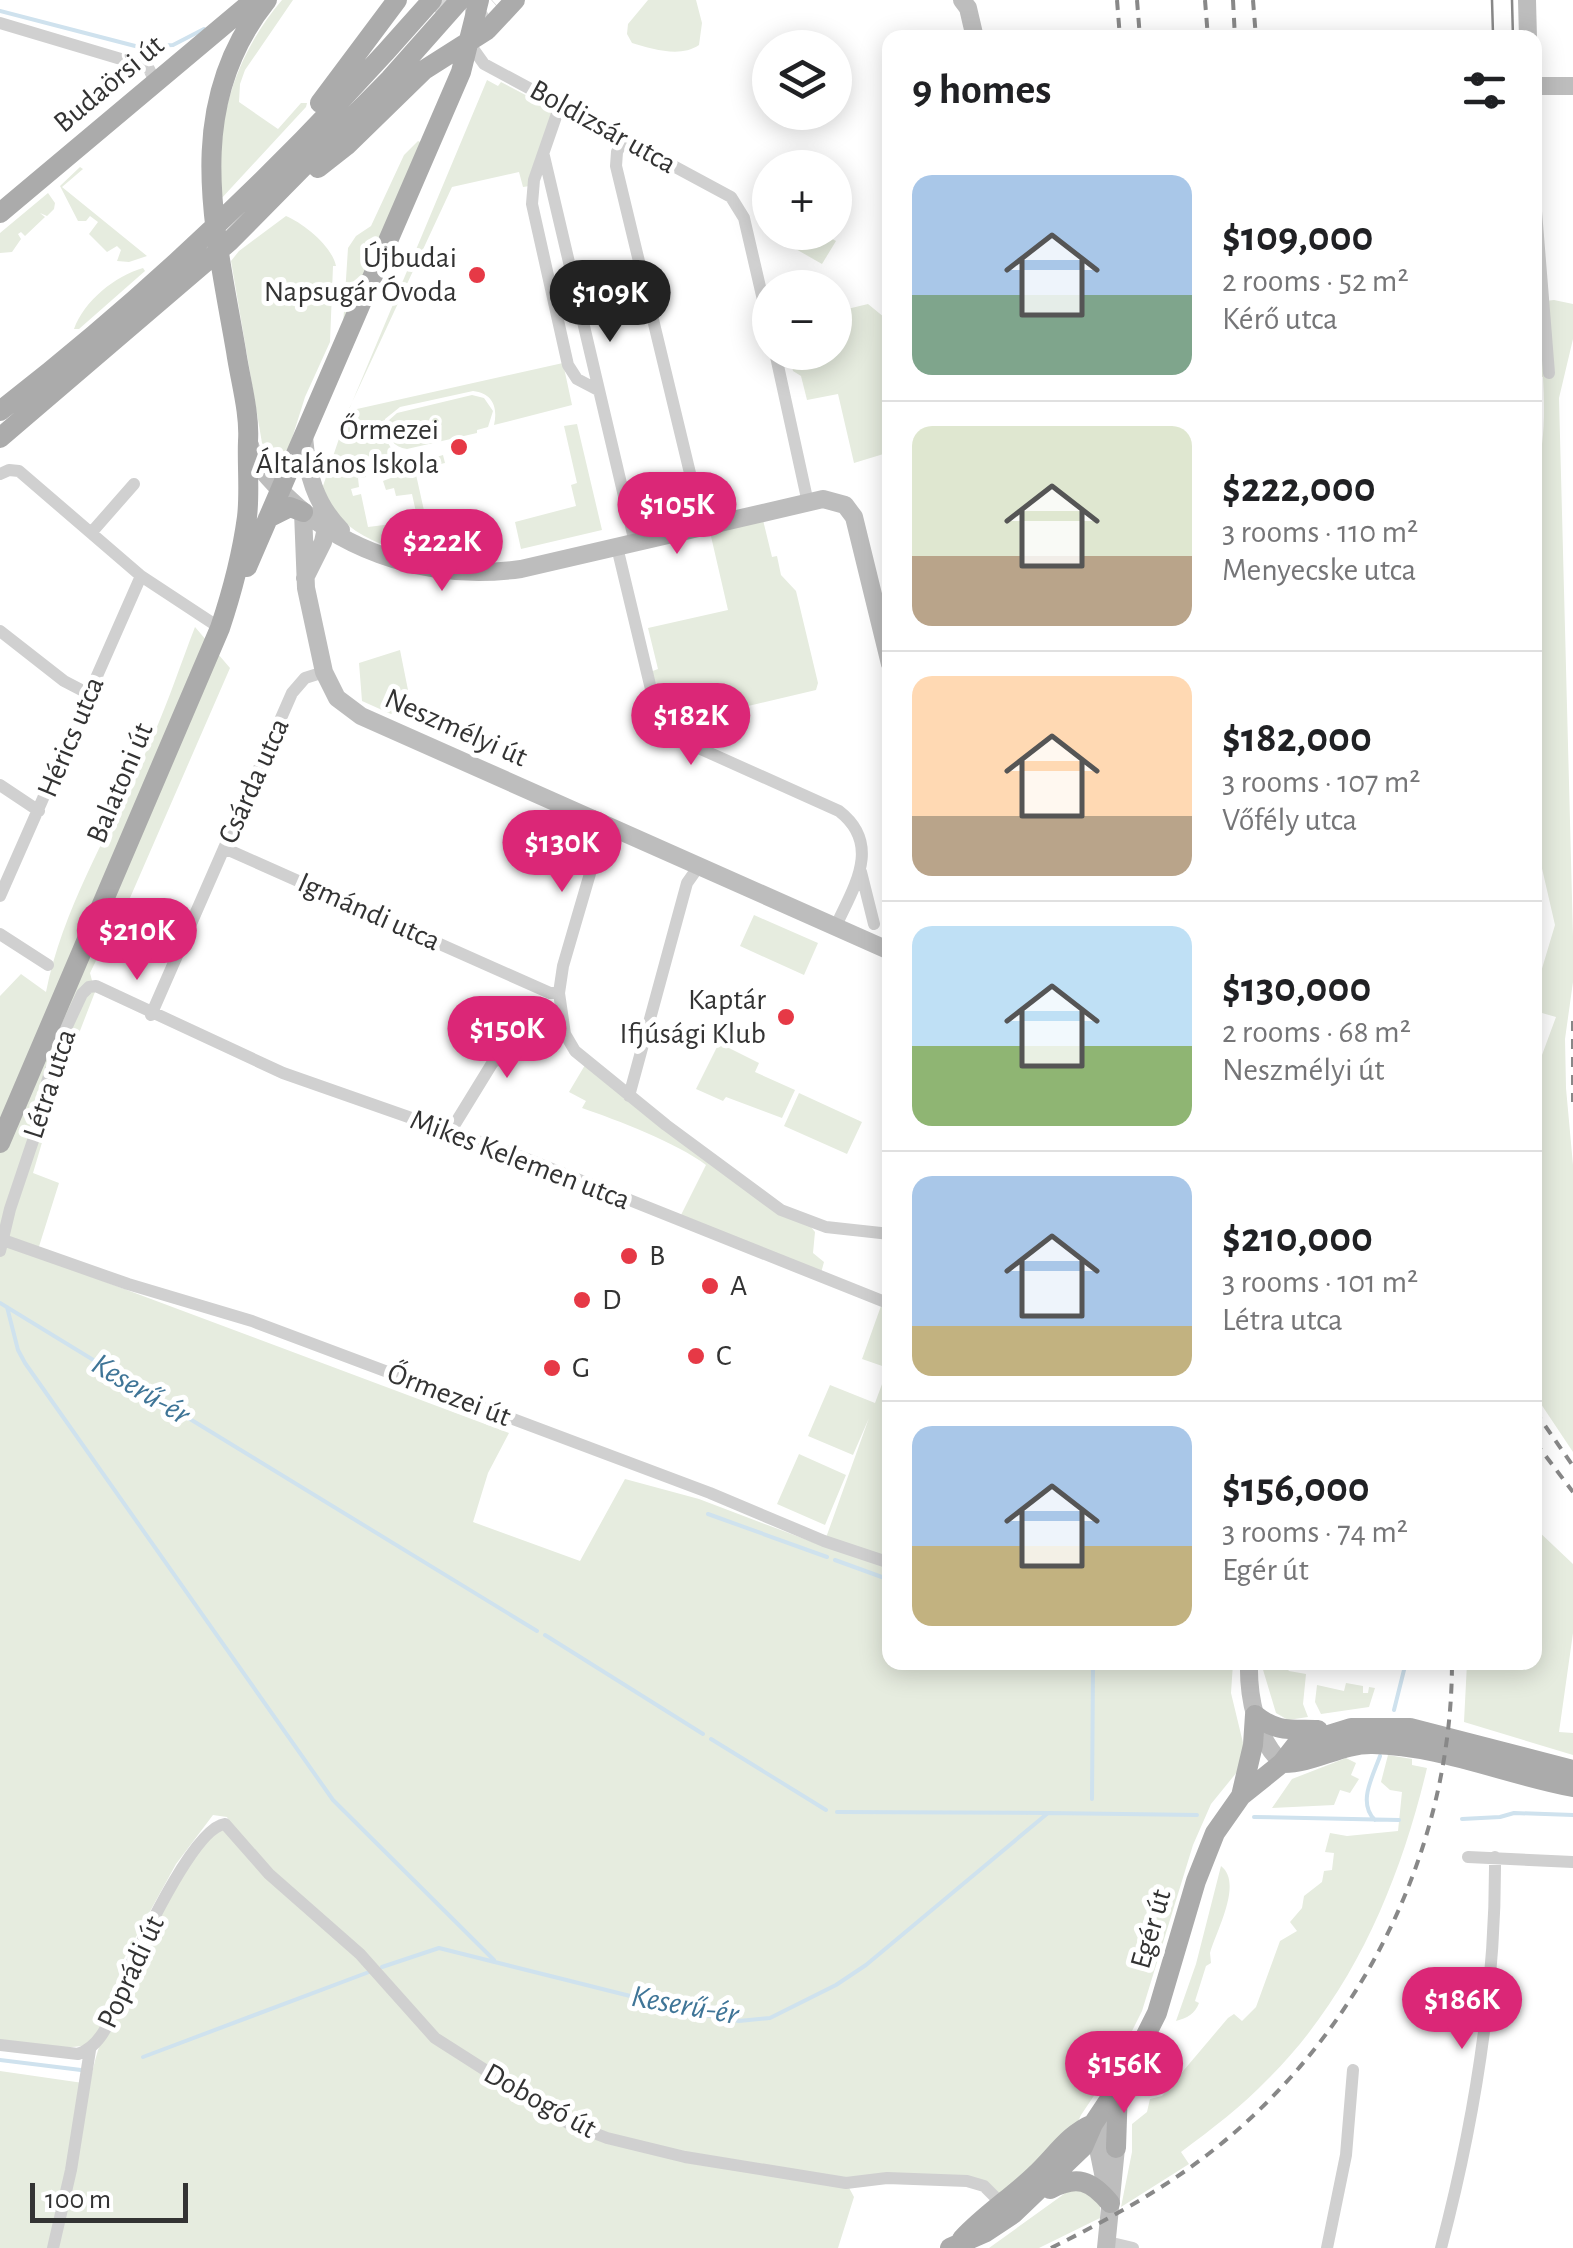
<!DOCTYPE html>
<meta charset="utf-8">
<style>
:root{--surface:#fff;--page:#f2f2f2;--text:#202124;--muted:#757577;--line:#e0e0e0;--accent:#db2777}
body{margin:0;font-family:"Alegreya Sans",sans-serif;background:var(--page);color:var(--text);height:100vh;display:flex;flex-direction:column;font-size:38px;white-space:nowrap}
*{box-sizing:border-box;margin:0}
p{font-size:32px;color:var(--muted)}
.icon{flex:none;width:55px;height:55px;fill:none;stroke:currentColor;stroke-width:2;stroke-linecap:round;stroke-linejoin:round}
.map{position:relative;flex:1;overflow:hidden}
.side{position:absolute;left:882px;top:30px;width:660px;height:1640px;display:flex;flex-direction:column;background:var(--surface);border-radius:20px;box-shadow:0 5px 25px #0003}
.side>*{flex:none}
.fabs{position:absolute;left:752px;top:30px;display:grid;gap:20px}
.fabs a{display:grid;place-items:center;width:100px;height:100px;border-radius:50%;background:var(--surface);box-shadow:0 5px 25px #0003;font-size:50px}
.scale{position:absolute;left:30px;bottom:25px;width:158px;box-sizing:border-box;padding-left:10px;border:5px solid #333;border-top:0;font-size:28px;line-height:35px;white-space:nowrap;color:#333;-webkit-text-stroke:8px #fff;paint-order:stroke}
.price{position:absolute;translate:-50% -85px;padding:0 22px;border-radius:35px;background:var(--accent);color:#fff;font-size:32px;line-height:65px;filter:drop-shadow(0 2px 5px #0008)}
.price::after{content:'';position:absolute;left:50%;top:60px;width:30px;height:22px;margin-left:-15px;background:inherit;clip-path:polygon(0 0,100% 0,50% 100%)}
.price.on{background:#222;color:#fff}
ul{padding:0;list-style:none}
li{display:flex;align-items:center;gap:30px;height:250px;padding:0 30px}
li+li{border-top:2px solid var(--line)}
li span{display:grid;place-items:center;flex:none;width:280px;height:200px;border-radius:20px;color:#555}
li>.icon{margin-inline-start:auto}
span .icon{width:120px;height:120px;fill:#fffc;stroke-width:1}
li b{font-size:42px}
h2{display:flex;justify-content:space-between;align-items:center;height:120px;padding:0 30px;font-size:42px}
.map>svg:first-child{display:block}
.green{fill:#e6ecdf}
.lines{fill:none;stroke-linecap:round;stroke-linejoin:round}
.stream{stroke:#cfe2ee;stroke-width:4}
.primary-tunnel{stroke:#d6d6d6;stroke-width:20;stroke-dasharray:20 10;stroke-linecap:butt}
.street{stroke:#d0d0d0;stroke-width:12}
.secondary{stroke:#bdbdbd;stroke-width:18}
.primary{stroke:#ababab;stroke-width:20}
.tram{stroke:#888;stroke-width:2.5}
.rail{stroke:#888;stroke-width:4;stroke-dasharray:10 8;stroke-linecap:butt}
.poi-dot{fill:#e63946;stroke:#fff;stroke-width:4}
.labels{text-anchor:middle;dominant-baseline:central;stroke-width:10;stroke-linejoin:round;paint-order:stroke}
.street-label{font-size:30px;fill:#333;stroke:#fff}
.poi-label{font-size:30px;fill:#333;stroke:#fff;text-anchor:start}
.water-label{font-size:32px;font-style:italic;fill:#3f7597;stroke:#fff}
</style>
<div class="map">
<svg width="1573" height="2248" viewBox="0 0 1573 2248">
<rect width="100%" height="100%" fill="#fff"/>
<path class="green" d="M282,0h11l-48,70 -5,14 -1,18 39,27 23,-26h6l-1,4 -86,93c-6,-74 14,-144 62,-200z
M648,0h48l6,23 -3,22c-19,13 -46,4 -67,-2l-5,-9 1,-10z
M487,80l11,6 3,-4 53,28 -24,76 -7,1 -4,-15 -67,15 -104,224 215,-48 9,42 -78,20c4,-17 -1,-32 -21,-34l-73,16 -15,12 -2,16 8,13 -2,11h5l3,10 -7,2 -2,-8 -24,5 2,9 -8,1 1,9 -8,2 2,7 8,-2 7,33 24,-3 15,22 8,-1 3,6 65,-12 4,18c-50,9 -153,-11 -164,-71l25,-74z
M418,141l5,2 -80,183 5,-78 8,-12 15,-10 33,-71z
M80,167l3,2 -21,18 85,69 -18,6 -12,-1 4,-11 -4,-4 -10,6 -18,-18 9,-12 -8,-6 -4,5h-8l-18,-35z
M48,193l7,10 -1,6 -7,7 -7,-3 5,4 -20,19 -4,-4 -3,2 3,5 -9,13 -12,1v-20z
M767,202l3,2v28l51,1 15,8 -14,23 -56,-32 -5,-9z
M286,216c17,7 46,30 50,50h-3l-3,76 -25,55 -16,51 -9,7 -9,1 -9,-13 -31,-182 8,-10z
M1535,262l3,40 16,-2 19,4v35l-14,59 14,539v45l-8,57 1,49 7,77v287l-38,-57v-321l21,-57 -21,-6v-19l20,-67 -20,-87v-360c10,-33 10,-67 8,-101l-8,-2z
M143,268l2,3 -66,58h-5c10,-28 41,-53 69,-61z
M868,304l22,18v130l-36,11 -16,-69 -31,6 -6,-24 -8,-5 -4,-18 46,-1v-40z
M472,395l12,3 9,13 -5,16 -11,3v3l-70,16c-16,-3 -21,-13 -19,-28l9,-8z
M577,424l25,106 -81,19 -6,-27 61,-16 -5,-21 6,-2 -13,-57z
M443,455l2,8 -30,7 12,54 -8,2 -7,-32 -16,2 -2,-8 -8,2 -3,-9 13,-5 6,2 5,-12z
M763,520l9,37 5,-1 4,19 15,16 22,92 -2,7 -149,35 -17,-53 8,-3 -10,-41 80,-18 -18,-78z
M195,627l35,41 -117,269 -5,-1 -18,37 5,19 -36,93 -26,88 26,10 -23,73 473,177 -21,40 -15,49 107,39 45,-82 74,20 124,47 46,-128 -16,37 -45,-19 22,-51 45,18 13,-35 -26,-9 19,-53 9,3v353l343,1 -2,30 13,54 -7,25 -26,32 -18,41 -51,166 -26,52 -35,52 -10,22 -75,59 -29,-15 -120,3 7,13 -16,51h-838v-177l90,13c13,-80 77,-178 117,-250l25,-7 -5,-10 -14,-2 -37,49 -56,102 3,9c-7,20 -13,52 -29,66 -15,13 -73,1 -94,-1v-1044l21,-22 25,18c18,-90 71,-172 107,-256 16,-36 28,-73 42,-109z
M400,650l10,50 -19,14 -29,-13 -3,-38z
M754,915l64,28 -14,32 -64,-29z
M719,1043l40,20 -4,9 40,18 -13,28 -56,-21 -3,4 -27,-12z
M585,1065l226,162 4,5 -2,21 11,9 -3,11 -141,-56 26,-52c-29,-22 -89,-45 -124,-57l4,-7 -17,-9z
M799,1093l63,29 -15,32 -63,-28z
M799,1454l47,21 -21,50 -48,-21z
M1535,1528l38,36v69l-14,99 14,1v22l-109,-33 3,-59 68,-1z
M1261,1663h21l7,8 17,3 -3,30 5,13 -20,3 -12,-7z
M1346,1683l17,3v7h5l1,-6 6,1 -6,19 -48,7 -6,-12 2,-17 27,6z
M1388,1755l24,4v6l15,3c-27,114 -74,226 -158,310 -27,28 -57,51 -88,74l8,12 -68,43 11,-55v-28l15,-12 3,-13 12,-3 66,-78 6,-4 8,7 14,-14 24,-66 17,-10 -7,-9 12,-14 2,-12 18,-14 2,-11 8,-1 2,-17 -9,-1 5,-19 17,3 51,-5 4,-39 -12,-2 -9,-8z
M1346,1758l10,5 -5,12 8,4 -9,14 -10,-3 -6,15 -62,3 20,-29z
M1221,1866c22,17 -4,63 -11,87l1,10 -5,3 -11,35 4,2c-4,11 -12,15 -23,18l20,-57z
M1071,2189l13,1 16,15v13l-61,30h-50z"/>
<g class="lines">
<path class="stream" d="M0,11l139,36 34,-2 31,-16
M0,1303l537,328
M7,1307l11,43 7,13 308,437 161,160
M708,1514l119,43
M835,1560l55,20
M545,1635l158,99
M1091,1662l2,4 -1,133
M1394,1710l12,-48
M711,1739l115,71
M837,1812l210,1
M1254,1817l145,3
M1462,1819l38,-2 14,-4 59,2
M1375,1820c-18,-17 -2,-44 5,-64
M382,1967l57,-19 271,68 29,5 31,-3 66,-33 30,-20 182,-152 149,2
M143,2057l226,-85
M0,2060l81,10"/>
<path class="primary-tunnel" d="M438,2c20,16 35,15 54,-2"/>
<path class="street" d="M0,23l141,42 8,4 7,15
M469,43l15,21 247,133 13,21 26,112
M560,105l-26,75 -2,24 36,161 9,14 21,11
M624,138l-7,14 -1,14 87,361
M544,156l91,387
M1535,199l14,174
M775,352l33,151
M0,474l9,-4 10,1 122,105 79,52
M91,533l43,-49
M617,547l39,163 10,19 17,12 156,70c44,34 14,77 -3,115
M0,631l64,50 25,13
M0,785l39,26
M620,830l-20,14 -4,9 -33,113 -4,27 6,41 10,17 91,74 115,85 45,17 64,7
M224,848l326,145h9
M861,872l13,52
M0,896l141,-320
M0,934l48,31
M151,1015l141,-322 13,-15 19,-6
M629,1096l58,-213 12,-17
M450,1132l43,-70 72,-28
M3,1240l125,44 124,37 458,172 114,48 66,22
M0,1251l10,-42 35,-104 2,-23 14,-43 21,-45 7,-7 7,-1 187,87 234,82 373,149
M1468,1857l105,5
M0,2045l78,9c32,-11 38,-56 50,-84 14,-29 67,-143 97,-146l44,50 91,80 75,84 133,85 39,15 78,19 161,26 41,-5 80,3 17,5 17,17
M1108,2242l25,6
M53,2248l18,-78 19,-120
M1327,2248l19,-93 7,-85
M1441,2248c34,-129 55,-257 54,-391"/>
<path class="secondary" d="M962,0l6,8 7,30
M1527,0l1,38
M1535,86h38
M304,437c3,36 11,67 37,93
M250,445c5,22 20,34 35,50 62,61 151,86 236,74l302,-70 22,6 9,12 36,147
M303,512l3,76 18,84 13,26 24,18 529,235
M305,578l18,-36 5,-23
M1249,1662c-1,34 7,77 33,101
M1093,2124l12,6 11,18 -10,100
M1093,2124l13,64"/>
<path class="primary" d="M320,103l77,-103
M318,168l28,-22 78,-76 63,-40 28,-30
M0,213l254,-213
M0,411c156,-121 302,-262 432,-411
M0,438l229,-196 161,-163 70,-79
M268,518l22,-11 13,5
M247,567l214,-495 18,-72
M0,1143l220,-515c12,-36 22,-74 27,-111 3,-25 0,-51 1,-76 2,-28 -8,-62 -12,-90 -21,-123 -55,-244 31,-351
M1255,1715c22,18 37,14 63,15
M1282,1763c31,1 59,-20 91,-19 66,1 135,31 200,43
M1241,1796l12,-51 2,-30
M1116,2148l2,-60
M1050,2189c27,-14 41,-9 60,14
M962,2239c22,-24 49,-41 72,-63 20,-18 34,-42 59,-52
M950,2248l36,-16 27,-18 70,-67 10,-23 34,-51 30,-60 39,-132 19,-48 26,-37 41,-33 14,-18 55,-17h59l163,42"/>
<path class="tram" d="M1492,0l1,34
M1512,0l1,38"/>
<path class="rail" d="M1117,0l3,38
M1137,0l3,38
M1205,0l3,38
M1233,0l2,38
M1253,0l3,38
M1573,1021v81
M1535,1411l38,55
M1535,1442l38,50
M1051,2248c54,-27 108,-56 156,-93 151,-116 245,-302 245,-493"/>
</g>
<g class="poi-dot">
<circle cx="477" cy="275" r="10"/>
<circle cx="459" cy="447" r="10"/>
<circle cx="786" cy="1017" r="10"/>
<circle cx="629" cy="1256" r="10"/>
<circle cx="710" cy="1286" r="10"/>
<circle cx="582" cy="1300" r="10"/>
<circle cx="696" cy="1356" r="10"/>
<circle cx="552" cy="1368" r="10"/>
</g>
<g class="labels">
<g class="street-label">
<text transform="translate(109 84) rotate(-40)">Budaörsi út</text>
<text transform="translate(603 127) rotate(29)">Boldizsár utca</text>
<text transform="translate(456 728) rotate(24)">Neszmélyi út</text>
<text transform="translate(71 737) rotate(-67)">Hérics utca</text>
<text transform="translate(254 781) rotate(-66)">Csárda utca</text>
<text transform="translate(120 783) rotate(-67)">Balatoni út</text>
<text transform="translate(369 912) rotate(24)">Igmándi utca</text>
<text transform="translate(50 1084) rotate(-72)">Létra utca</text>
<text transform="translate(520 1160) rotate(21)">Mikes Kelemen utca</text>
<text transform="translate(449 1395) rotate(21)">Őrmezei út</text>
<text transform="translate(1151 1929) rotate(-74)">Egér út</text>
<text transform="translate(131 1972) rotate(-65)">Poprádi út</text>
<text transform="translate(540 2101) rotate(29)">Dobogó út</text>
</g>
<g class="poi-label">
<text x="457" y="258" text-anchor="end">Újbudai<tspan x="457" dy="34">Napsugár Óvoda</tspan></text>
<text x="439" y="430" text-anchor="end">Őrmezei<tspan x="439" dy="34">Általános Iskola</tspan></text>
<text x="766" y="1000" text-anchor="end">Kaptár<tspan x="766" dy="34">Ifjúsági Klub</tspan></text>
<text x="649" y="1256">B</text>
<text x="730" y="1286">A</text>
<text x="602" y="1300">D</text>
<text x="716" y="1356">C</text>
<text x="572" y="1368">G</text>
</g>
<g class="water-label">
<text transform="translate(141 1389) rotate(31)">Keserű-ér</text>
<text transform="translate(685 2005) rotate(10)">Keserű-ér</text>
</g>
</g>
</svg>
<div class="fabs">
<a><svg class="icon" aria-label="layers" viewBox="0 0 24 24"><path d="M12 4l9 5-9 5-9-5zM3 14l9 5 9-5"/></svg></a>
<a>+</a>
<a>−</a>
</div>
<div class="scale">100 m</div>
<b class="price on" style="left:610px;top:345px">$109K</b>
<b class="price" style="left:677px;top:557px">$105K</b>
<b class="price" style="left:442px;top:594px">$222K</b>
<b class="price" style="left:691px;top:768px">$182K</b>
<b class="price" style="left:562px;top:895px">$130K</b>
<b class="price" style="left:137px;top:983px">$210K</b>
<b class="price" style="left:507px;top:1081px">$150K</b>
<b class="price" style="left:1462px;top:2052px">$186K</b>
<b class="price" style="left:1124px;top:2116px">$156K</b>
<section class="side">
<h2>9 homes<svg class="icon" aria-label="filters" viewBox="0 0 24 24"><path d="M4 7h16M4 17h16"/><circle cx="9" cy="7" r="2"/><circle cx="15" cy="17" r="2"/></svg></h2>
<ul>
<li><span style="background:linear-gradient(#a9c7e8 60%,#7fa58c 0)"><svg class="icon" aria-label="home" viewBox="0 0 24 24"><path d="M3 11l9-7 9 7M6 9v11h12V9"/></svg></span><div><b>$109,000</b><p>2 rooms · 52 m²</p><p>Kérő utca</p></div></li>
<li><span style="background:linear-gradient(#dfe7d0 65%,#b9a48a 0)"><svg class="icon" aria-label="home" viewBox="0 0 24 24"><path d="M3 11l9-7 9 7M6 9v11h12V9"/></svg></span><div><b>$222,000</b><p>3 rooms · 110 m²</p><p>Menyecske utca</p></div></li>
<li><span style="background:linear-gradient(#ffd9b3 70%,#b9a48a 0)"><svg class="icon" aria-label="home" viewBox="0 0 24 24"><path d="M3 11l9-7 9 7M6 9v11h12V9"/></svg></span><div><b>$182,000</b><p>3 rooms · 107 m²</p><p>Vőfély utca</p></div></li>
<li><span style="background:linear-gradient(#bfe0f5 60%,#8fb573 0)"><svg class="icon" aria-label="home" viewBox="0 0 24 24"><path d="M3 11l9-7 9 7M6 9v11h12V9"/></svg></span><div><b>$130,000</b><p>2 rooms · 68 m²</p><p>Neszmélyi út</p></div></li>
<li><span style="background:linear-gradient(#a9c7e8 75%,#c2b280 0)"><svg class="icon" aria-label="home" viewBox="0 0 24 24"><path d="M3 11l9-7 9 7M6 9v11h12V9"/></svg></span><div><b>$210,000</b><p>3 rooms · 101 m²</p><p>Létra utca</p></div></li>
<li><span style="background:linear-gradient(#a9c7e8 60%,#c2b280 0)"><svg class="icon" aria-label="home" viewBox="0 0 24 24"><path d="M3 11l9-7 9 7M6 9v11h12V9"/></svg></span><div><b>$156,000</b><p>3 rooms · 74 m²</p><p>Egér út</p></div></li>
</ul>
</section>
</div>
